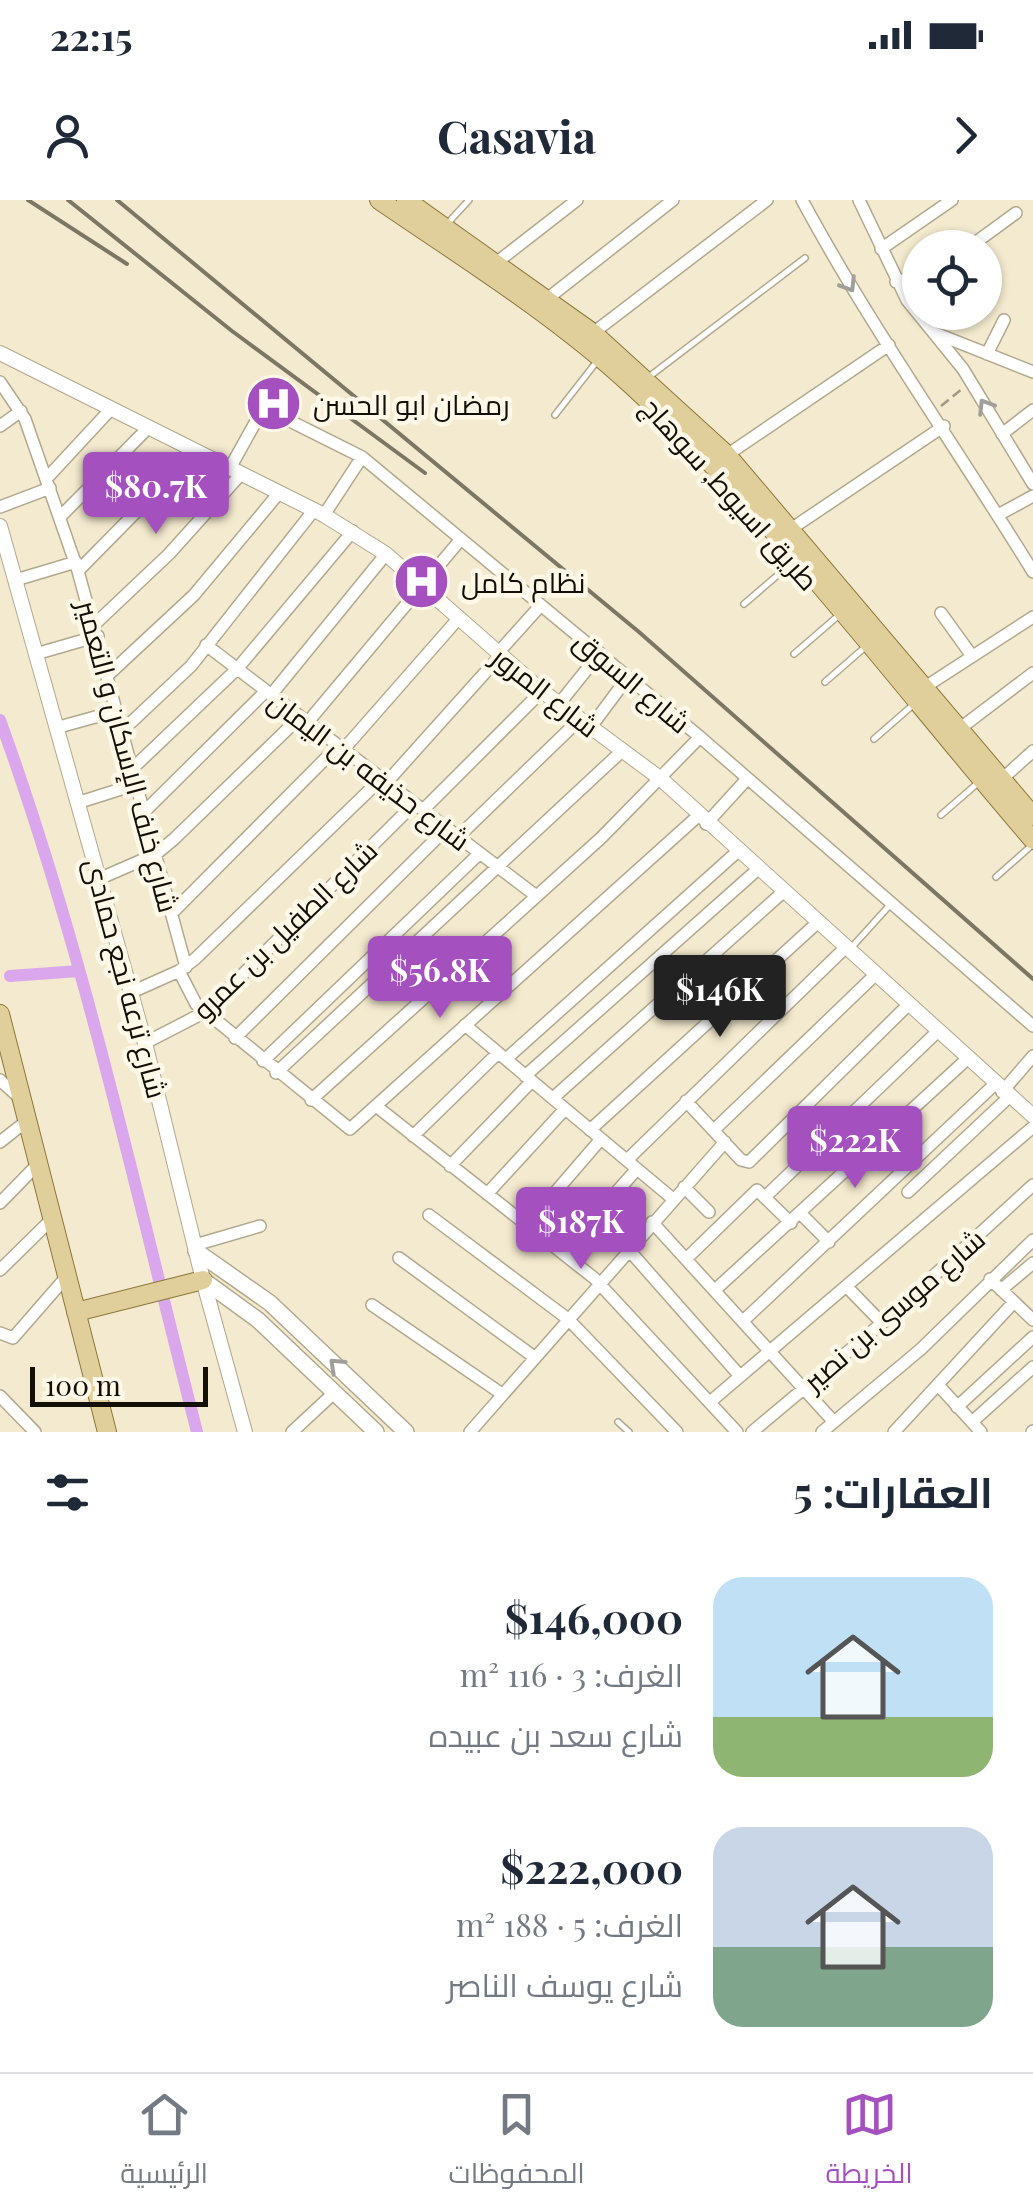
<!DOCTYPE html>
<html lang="ar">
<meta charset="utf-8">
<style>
:root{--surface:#fff;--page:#f2f2f3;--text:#1f2937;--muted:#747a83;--line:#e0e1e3;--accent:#a450bf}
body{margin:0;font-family:"Playfair Display",Cairo,serif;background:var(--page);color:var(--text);direction:rtl;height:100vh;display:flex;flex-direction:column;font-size:38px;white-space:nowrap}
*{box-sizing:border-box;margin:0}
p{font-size:32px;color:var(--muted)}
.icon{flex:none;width:55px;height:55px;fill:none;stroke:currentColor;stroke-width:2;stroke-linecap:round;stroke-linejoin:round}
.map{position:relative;height:1232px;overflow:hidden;direction:ltr}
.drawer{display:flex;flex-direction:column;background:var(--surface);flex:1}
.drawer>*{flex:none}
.fabs{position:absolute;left:902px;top:30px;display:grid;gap:20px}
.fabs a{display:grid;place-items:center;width:100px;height:100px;border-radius:50%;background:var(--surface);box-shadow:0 2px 8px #0004;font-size:50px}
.scale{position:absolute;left:30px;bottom:25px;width:178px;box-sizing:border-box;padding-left:10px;border:5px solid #120f06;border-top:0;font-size:28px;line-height:35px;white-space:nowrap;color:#120f06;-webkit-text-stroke:8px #fef8e8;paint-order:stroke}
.price{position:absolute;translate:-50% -85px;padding:0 22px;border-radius:10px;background:var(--accent);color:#fff;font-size:32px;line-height:65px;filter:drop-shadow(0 2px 5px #0008)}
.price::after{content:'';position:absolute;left:50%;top:60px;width:30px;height:22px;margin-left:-15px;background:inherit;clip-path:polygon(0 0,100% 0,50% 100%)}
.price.on{background:#222;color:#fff}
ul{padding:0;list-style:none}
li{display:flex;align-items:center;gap:30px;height:250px;padding:0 40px}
li span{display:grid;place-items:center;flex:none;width:280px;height:200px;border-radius:30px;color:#555}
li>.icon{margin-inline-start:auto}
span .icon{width:120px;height:120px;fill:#fffc;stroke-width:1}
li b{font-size:42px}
h2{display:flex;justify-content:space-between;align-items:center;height:120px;padding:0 40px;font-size:42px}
.status{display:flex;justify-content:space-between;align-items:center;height:70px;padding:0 50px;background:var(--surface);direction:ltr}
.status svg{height:28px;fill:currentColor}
header{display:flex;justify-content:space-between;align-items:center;height:130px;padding:0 40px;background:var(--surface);font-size:45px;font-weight:700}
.tab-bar{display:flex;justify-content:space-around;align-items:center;height:140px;border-top:2px solid var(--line);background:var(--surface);font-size:28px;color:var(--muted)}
.tab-bar a{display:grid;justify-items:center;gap:5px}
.tab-bar .on{color:var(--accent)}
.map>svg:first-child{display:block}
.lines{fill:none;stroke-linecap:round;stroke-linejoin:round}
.canal{stroke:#daa7ec;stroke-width:12}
.service-casing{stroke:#b1a88e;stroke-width:8}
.minor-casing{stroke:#b1a88e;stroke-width:14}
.tertiary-casing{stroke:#b1a88e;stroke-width:16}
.secondary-casing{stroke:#b1a88e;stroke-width:18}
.primary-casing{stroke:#8c773c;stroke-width:20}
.path{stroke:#a19985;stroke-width:2.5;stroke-dasharray:10 5;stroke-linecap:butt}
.service{stroke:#fff;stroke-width:5}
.minor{stroke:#fff;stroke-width:11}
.tertiary{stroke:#fff;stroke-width:14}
.secondary{stroke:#fff;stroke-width:15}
.primary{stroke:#e1cf9b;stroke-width:18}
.rail{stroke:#7c7665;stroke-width:4}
.oneway{stroke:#a09f9b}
.labels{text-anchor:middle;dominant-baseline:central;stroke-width:9;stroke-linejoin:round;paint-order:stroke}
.poi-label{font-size:28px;fill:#120f06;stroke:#fef8e8;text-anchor:start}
.street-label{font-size:28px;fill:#120f06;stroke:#fef8e8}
</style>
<div class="status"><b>22:15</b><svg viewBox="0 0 49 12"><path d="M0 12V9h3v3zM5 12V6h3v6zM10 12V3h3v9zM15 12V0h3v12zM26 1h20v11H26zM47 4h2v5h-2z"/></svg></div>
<header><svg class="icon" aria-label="forward" viewBox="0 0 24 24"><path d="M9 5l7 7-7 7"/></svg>Casavia<svg class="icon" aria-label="person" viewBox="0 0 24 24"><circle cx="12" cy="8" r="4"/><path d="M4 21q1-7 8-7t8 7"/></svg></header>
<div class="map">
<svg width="1033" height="1232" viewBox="0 0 1033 1232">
<rect width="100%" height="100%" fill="#f4eacf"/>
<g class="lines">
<path class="canal" d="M0,520c84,231 136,474 197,712
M10,776l69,-5"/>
<defs>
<path id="service" d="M446,25l23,-25
M650,176l155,-118
M555,215l43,-55
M744,404l49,-42
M794,454l44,-38
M825,482l39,-34
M874,539l39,-34
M941,615l38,-33
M996,677l35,-31
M851,748l38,-42
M618,1222l11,10"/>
<path id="minor" d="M802,0c69,128 155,248 231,372
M859,0l48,100 56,69 70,115
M968,48l48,-35
M881,49l71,-49
M496,63l81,-63
M896,82l24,-7
M547,99l126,-99
M593,133l174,-133
M935,133l98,39
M987,154l17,-34
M0,182l25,37 53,152 108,396
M0,226l21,-15
M1002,234l31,-24
M727,255l162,-110
M230,268l30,-54 8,-4 94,47 338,280 333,289
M47,278l64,-69
M0,307l50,-19
M324,315l38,-58
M998,315l35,-19
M60,317l89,-90
M791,329l153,-103
M78,371l118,-120
M19,379l57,-17
M941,413l31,43
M95,424l74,-70 72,-80
M206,445l329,250
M39,453l59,-17
M498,453l43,-48
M108,475l86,-80 85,-102
M922,489l111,-72
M271,495l115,-141
M559,504l41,-51
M307,523l154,-184
M59,527l58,-16
M590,528l38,-51
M123,530l68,-64 123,-156
M958,530l75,-57
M343,550l115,-131
M133,568l104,-99 116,-138
M1001,580l32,-29
M386,583l114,-127
M80,602l57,-18
M423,610l119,-119
M145,611l121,-120
M706,624l41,-45
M459,636l120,-116
M101,678l55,-24 18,-15 126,-122
M172,713l166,-167
M179,771l17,33 154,125 348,-313
M132,792l47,-21 16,-12 186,-180
M465,825l208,174
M235,838l212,-210
M145,843l60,-31 209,-208
M506,859l231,-207
M263,861l217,-208
M276,873l347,-323
M525,876l232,-206
M0,880l20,18
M1002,892l31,-36
M553,898l229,-205
M311,900l290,-262 99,-101
M686,901l55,59 8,2 158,-156
M376,906l218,172 143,154
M715,929l159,-153
M590,930l226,-206
M413,936l85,-83
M0,942l28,-22
M627,960l217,-211
M450,966l82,-85
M684,987l25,25
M908,992l101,-95
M487,994l78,-85
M766,996l170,-163
M0,1003l39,-40
M801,1014l28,28
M429,1015l139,104 109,113
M652,1022l182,200
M527,1025l74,-86
M195,1045l65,-19
M628,1049l112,127
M563,1052l74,-83
M399,1058l135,99
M686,1059l71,-69 34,33
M0,1070l54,-53
M990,1079l43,41
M846,1086l36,37
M715,1090l251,-230
M1001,1090l32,-27
M372,1105l130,89
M743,1121l251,-236
M0,1133l13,5 55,-63
M939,1186l42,46
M0,1196l35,36
M710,1202l323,-275
M957,1207l76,-70
M972,1222l61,-55
M292,1232l43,-40
M470,1232l255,-290
M752,1232l130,-109 151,-138
M822,1232l99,-83 112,-109
M894,1232l120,-130
M1032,1232l1,-1"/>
<path id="tertiary" d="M0,153l324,162 62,39 156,137 119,88 372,337
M0,326l145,517 58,237 42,152"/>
<path id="secondary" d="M196,1051l74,52 136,129
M203,1080l55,40 118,112"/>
<path id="primary" d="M379,0c86,59 175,114 251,184 147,135 273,305 403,456
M406,0l187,133 134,122 306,361
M0,814l107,418
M76,1112l127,-32"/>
</defs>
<use href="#service" class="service-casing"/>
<use href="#minor" class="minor-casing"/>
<use href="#tertiary" class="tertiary-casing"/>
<use href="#secondary" class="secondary-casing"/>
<use href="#primary" class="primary-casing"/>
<path class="path" d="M941,206l21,-17"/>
<use href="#service" class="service"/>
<use href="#minor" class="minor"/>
<use href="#tertiary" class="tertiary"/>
<use href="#secondary" class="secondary"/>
<use href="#primary" class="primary"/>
<path class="rail" d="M28,0l99,64
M68,0l164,131 193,142
M117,0l522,432 394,347"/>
</g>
<defs><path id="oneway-chevron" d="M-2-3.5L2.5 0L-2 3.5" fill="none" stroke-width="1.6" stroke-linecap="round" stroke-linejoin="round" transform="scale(2.5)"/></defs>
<g class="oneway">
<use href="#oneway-chevron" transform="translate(849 85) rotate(58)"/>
<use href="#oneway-chevron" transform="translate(985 206) rotate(-122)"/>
<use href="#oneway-chevron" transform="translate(336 1165) rotate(-137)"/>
</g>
<defs>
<symbol id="hospital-disc" viewBox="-11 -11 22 22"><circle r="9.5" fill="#a450bf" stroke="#fef8e8"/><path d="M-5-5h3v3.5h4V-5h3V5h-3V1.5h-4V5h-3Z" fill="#fff"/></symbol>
</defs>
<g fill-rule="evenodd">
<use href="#hospital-disc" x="242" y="172" width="63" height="63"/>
<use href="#hospital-disc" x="390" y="350" width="63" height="63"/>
</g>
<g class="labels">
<g class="poi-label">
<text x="313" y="203">رمضان ابو الحسن</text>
<text x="461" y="381">نظام كامل</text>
</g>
<g class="street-label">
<text transform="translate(731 293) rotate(48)">طريق اسيوط, سوهاج</text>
<text transform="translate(633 481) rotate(40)">شارع السوق</text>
<text transform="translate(546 491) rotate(38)">شارع المرور</text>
<text transform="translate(129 556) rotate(75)">شارع خلف الإسكان و التعمير</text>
<text transform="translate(370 570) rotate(37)">شارع حذيفه بن اليمان</text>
<text transform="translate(284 729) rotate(-44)">شارع الطفيل بن عمرو</text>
<text transform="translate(127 778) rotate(75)">شارع ترعه نجع حمادى</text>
<text transform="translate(893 1109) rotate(-41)">شارع موسى بن نصير</text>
</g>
</g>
</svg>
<div class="fabs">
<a><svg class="icon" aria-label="locate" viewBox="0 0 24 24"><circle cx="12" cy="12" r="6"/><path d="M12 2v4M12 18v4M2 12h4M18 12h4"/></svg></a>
</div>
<div class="scale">100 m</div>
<b class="price" style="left:156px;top:337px">$80.7K</b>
<b class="price" style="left:440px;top:821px">$56.8K</b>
<b class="price on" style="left:720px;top:840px">$146K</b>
<b class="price" style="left:855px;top:991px">$222K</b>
<b class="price" style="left:581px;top:1072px">$187K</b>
</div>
<section class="drawer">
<h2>العقارات: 5<svg class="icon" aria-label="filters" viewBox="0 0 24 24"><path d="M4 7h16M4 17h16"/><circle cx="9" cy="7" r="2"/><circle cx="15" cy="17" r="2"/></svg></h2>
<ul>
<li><span style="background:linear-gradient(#bfe0f5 70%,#8fb573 0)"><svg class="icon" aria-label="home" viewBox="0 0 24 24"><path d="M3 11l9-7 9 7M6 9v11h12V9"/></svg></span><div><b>$146,000</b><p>الغرف: 3 · 116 m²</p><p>شارع سعد بن عبيده</p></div></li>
<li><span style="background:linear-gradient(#c9d6e8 60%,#7fa58c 0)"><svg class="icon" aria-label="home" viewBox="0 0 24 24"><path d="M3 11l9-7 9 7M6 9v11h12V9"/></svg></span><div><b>$222,000</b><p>الغرف: 5 · 188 m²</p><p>شارع يوسف الناصر</p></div></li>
</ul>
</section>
<nav class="tab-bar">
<a class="on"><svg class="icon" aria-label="map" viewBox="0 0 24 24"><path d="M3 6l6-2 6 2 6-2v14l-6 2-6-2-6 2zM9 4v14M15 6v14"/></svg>الخريطة</a>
<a><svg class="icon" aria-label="saved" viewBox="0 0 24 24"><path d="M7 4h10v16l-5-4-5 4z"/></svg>المحفوظات</a>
<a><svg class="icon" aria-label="home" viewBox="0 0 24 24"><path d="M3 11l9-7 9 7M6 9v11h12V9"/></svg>الرئيسية</a>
</nav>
